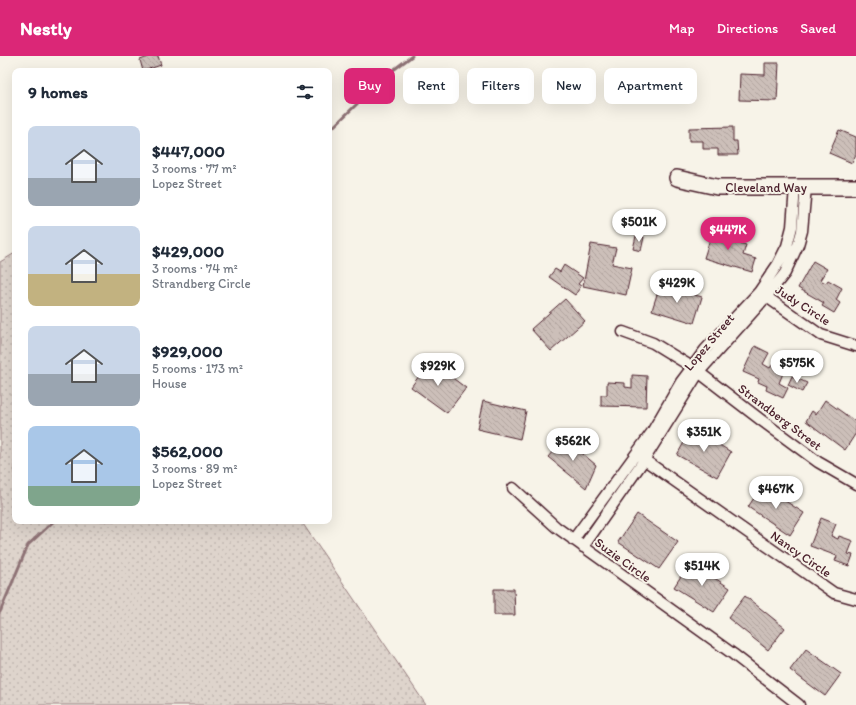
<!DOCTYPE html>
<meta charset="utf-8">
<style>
:root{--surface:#fff;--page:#f6f6f7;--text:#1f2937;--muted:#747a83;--accent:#db2777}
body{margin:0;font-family:Itim,sans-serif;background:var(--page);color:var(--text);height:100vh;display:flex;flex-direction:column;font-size:15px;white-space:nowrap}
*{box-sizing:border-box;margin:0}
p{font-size:13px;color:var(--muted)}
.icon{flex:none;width:22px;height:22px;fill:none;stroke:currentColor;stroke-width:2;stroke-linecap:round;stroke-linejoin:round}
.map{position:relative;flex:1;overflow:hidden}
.side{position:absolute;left:12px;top:12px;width:320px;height:456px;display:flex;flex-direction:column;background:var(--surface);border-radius:8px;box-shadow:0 4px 16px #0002}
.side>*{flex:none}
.banner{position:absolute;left:344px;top:12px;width:380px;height:36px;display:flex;gap:8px}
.price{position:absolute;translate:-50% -34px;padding:0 9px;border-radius:14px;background:#fff;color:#222;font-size:13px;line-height:26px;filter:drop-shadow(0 1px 2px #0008)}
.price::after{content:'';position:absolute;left:50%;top:24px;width:12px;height:9px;margin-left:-6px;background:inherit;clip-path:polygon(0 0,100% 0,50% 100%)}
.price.active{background:var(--accent);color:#fff}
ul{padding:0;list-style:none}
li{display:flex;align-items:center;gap:12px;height:100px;padding:0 16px}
li span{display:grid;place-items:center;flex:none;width:112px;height:80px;border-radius:8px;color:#555}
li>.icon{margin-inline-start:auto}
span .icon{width:48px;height:48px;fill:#fffc;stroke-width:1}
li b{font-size:17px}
h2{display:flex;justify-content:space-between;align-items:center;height:48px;padding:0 16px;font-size:17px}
.pill{padding:0 14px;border-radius:8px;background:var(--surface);box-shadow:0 4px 16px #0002;font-size:14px;line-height:36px}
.pill.active{background:var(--accent);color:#fff}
header{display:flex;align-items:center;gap:24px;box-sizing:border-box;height:56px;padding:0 20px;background:var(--accent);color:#fff}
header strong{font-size:19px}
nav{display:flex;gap:22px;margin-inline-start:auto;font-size:14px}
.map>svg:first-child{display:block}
.grass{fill:url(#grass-dots);stroke:#947a7c}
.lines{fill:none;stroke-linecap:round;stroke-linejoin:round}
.stream{stroke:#8e7275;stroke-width:3}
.building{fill:url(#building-back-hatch);stroke:#4a1f2b}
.street-casing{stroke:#4a1f2b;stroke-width:13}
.secondary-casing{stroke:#4a1f2b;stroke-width:18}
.street{stroke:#f7f3e8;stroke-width:10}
.secondary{stroke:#f7f3e8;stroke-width:15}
.labels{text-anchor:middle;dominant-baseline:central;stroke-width:4;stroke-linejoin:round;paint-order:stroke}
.street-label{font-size:13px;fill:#4a1f2b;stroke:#f7f3e8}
</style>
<header>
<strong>Nestly</strong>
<nav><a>Map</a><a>Directions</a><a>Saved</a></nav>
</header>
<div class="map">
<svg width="856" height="649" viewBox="0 0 856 649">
<defs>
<pattern id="grass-dots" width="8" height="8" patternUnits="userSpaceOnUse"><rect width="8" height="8" fill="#ded4cc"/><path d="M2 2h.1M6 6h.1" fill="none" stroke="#c0b6af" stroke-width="1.8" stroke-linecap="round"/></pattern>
<pattern id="building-back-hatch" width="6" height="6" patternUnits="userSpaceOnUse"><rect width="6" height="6" fill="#ccbfb9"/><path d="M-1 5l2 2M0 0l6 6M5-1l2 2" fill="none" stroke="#b1a49f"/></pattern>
</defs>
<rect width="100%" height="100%" fill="#f7f3e8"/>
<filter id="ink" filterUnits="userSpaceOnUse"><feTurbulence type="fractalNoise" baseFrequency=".025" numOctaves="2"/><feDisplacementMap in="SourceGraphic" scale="8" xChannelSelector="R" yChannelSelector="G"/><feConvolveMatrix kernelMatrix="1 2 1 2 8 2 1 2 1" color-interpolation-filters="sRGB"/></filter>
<g filter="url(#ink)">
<path class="grass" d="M15,197v268h286l125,184h-426v-443z"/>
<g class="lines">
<path class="stream" d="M329,75l59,-57 24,-18
M0,556l28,-67 26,-24"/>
</g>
<path class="building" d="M151,0h7l3,9 -18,6 -3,-11z
M765,7h14l-2,38 -38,-1 1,-26 25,1z
M733,71v14h4l1,14h-20v-6h-15v-8h-14v-13z
M839,74l17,7v17l-4,9 -23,-10z
M714,170l17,5 -3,9 18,5 -3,10 13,4 -4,13 -48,-14z
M636,180l8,1 -3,14 -8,-2z
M591,188l25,4 -4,16 20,4 -6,27 -43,-9z
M813,205l14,8 -7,11 6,3 2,-3 14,8 -6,12 4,3 -6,10 -12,-7 2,-3 -26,-15z
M564,209l19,13 -5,6 3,2 -6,9 -26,-18 6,-8 5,3z
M660,229l42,12 -8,26 -42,-13z
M565,243l20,22 -34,30 -20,-22z
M755,290l14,7 -6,11 7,4 2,-3 12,6 -5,12 9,5 -5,10 -17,-8 1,-4 -9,-4 1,-3 -16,-7z
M430,305l36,27 -19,25 -36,-26z
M632,319l15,1 -1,31 -45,-1v-11h6v-13l18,1v4l7,1z
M792,320l15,7 -5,9 -14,-7z
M825,344l31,22v11l-11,17 -39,-29 6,-10 4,3z
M483,345l43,10 -6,28 -43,-10z
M692,372l39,24 -14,25 -40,-22z
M564,382l32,27 -10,23 -38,-31z
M762,430l42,27 -14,22 -42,-28z
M637,458l41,28 -19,27 -41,-27z
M821,462l15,6 -5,12 7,3 1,-3 14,5 -5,13 5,1 -4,11 -14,-5 2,-5 -27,-10z
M690,506l40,26 -16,24 -40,-25z
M494,533h20l1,26h-21z
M745,540l40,32 -17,22 -40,-32z
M806,593l35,25 -16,22 -35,-26z"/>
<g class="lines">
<defs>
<path id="street" d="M761,237l60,42 35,11
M623,276l30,11 39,24 69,53 57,42 38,22
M639,400l195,137 22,6
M513,432l43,39 177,127 66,51
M573,484l79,-108 29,-50 24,-32 54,-58 19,-28 9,-18 5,-19 3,-40
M583,491l61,-87 55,-88 67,-75 19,-24 13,-28 4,-14 4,-44"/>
<path id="secondary" d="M677,122l40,9h139"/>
</defs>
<use href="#street" class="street-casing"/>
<use href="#secondary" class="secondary-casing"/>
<use href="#street" class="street"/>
<use href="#secondary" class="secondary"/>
</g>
</g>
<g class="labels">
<g class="street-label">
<text x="766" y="131">Cleveland Way</text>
<text transform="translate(803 249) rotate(33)">Judy Circle</text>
<text transform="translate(709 286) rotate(-50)">Lopez Street</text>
<text transform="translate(780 361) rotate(37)">Strandberg Street</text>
<text transform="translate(801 498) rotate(35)">Nancy Circle</text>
<text transform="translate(623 504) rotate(36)">Suzie Circle</text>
</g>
</g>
</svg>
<b class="price" style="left:639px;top:187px">$501K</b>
<b class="price active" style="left:728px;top:195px">$447K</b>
<b class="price" style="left:677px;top:248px">$429K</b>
<b class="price" style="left:797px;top:328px">$575K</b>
<b class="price" style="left:438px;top:331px">$929K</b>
<b class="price" style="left:704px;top:397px">$351K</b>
<b class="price" style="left:573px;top:406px">$562K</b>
<b class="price" style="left:776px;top:454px">$467K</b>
<b class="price" style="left:702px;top:531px">$514K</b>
<div class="banner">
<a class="pill active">Buy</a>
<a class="pill">Rent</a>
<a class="pill">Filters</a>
<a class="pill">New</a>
<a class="pill">Apartment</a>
</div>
<section class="side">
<h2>9 homes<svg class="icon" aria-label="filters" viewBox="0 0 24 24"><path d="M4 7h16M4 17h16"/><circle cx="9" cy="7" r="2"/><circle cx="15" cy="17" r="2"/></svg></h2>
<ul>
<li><span style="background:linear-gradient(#c9d6e8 65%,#9aa5b1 0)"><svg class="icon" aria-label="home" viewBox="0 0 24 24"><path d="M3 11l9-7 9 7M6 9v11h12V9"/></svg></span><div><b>$447,000</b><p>3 rooms · 77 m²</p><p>Lopez Street</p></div></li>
<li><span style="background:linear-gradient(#c9d6e8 60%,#c2b280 0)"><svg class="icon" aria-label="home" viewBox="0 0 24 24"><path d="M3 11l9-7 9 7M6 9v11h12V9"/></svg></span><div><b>$429,000</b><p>3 rooms · 74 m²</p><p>Strandberg Circle</p></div></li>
<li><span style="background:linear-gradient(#c9d6e8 60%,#9aa5b1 0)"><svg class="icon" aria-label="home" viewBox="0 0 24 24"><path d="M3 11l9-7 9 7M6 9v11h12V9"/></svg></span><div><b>$929,000</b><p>5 rooms · 173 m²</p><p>House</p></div></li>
<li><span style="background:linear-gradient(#a9c7e8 75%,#7fa58c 0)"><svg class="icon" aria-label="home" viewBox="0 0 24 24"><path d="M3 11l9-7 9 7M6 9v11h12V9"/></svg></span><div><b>$562,000</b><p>3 rooms · 89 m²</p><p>Lopez Street</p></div></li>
</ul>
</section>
</div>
